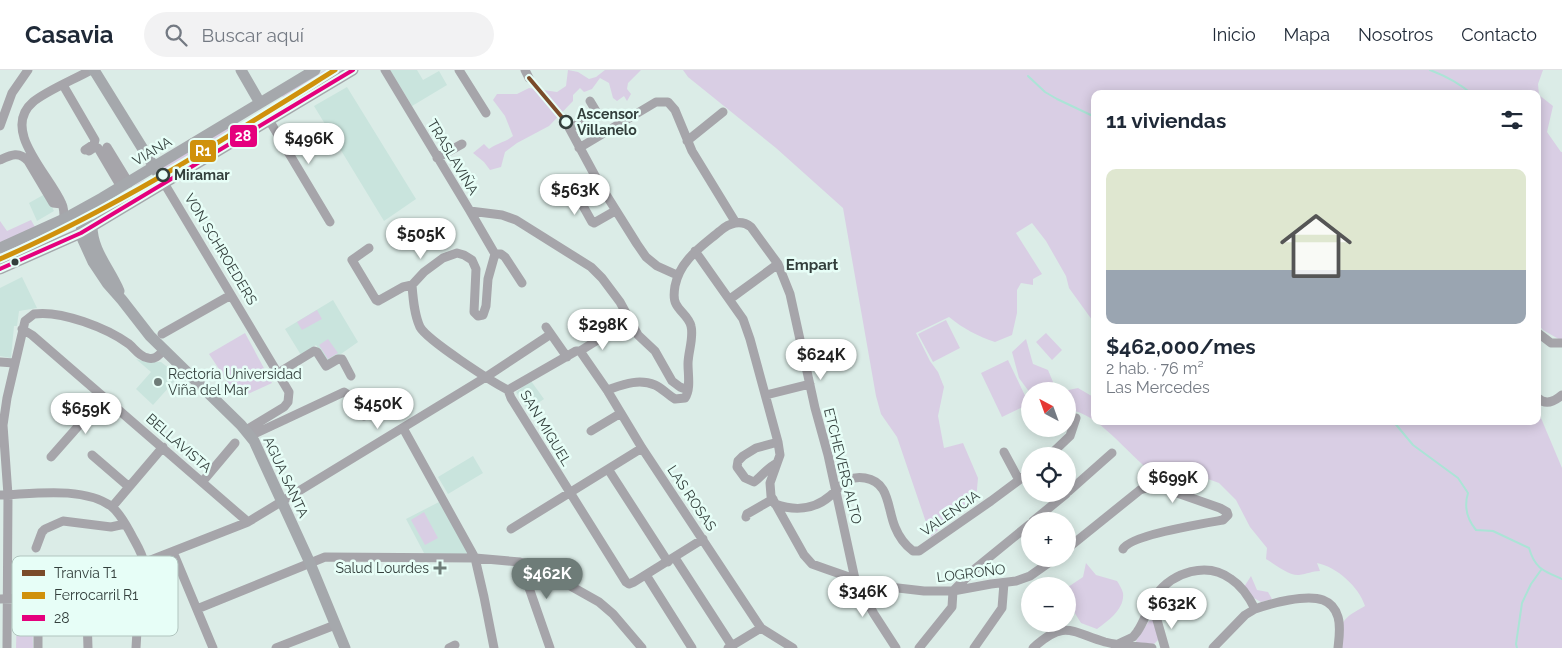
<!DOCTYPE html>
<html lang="es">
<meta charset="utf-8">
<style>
:root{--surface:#fff;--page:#f2f2f3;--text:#1f2937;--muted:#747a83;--line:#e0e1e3;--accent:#6e7c78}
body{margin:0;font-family:Raleway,sans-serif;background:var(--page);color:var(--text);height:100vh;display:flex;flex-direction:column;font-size:19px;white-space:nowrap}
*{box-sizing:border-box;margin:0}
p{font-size:16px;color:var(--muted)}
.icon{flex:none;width:28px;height:28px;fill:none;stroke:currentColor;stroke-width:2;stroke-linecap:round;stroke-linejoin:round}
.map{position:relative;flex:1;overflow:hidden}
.panel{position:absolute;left:1091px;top:20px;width:450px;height:335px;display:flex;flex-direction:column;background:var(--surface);border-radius:10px;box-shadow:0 2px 12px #0003}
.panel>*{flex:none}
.needle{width:32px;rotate:319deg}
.fabs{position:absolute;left:1021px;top:312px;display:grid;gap:10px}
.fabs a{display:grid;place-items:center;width:55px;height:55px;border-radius:50%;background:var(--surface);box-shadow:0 2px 12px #0003;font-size:25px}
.price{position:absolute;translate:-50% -42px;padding:0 11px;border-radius:18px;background:#fff;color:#222;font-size:16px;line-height:32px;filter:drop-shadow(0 1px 2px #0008)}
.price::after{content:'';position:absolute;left:50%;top:30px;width:15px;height:11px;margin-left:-8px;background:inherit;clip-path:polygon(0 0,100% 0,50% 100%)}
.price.on{background:var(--accent);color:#fff}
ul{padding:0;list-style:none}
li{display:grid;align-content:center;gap:10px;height:265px;padding:0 15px}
li span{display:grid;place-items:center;height:155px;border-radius:10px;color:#555}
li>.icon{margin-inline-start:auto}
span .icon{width:90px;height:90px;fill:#fffc;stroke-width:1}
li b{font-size:21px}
h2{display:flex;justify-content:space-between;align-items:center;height:60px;padding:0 15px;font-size:21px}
header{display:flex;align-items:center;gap:30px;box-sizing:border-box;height:70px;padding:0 25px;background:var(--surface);border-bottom:1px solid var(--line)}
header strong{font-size:24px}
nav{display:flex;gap:28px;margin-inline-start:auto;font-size:18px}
.search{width:350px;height:45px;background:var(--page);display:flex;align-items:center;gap:12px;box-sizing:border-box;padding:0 18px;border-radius:28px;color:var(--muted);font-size:19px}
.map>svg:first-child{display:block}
.built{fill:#c9e4dd}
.green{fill:#d9cee4}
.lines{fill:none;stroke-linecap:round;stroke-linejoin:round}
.stream{stroke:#abe4d6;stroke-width:2}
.minor{stroke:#a6a5aa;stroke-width:9}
.major{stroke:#a5a8ac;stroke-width:11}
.rail{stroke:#aab0b0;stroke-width:2}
.bus-1-casing{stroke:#e7fef7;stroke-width:8}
.bus-1{stroke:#e5007d;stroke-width:4}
.rail-1-casing{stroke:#e7fef7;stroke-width:9}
.rail-1{stroke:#d0910c;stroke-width:5}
.tram-1-casing{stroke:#e7fef7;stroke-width:8}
.tram-1{stroke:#7a4b2a;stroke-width:4}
.stop-dot{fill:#e7fef7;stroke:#333f3c;stroke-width:2.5}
.bus-dot{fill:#333f3c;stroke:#e7fef7;stroke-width:2}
.poi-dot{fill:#6e7c78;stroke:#e7fef7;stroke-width:2}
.labels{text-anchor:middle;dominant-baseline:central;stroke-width:5;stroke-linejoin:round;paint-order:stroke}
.stop-label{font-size:14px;font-weight:bold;fill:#333f3c;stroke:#e7fef7;text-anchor:start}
.street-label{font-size:14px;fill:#333f3c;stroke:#e7fef7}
.poi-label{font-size:14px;fill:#333f3c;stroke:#e7fef7;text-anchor:start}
.neighbourhood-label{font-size:15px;font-weight:bold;fill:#333f3c;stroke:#e7fef7}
.key{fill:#e7fef7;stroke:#b1c5bf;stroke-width:1}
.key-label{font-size:14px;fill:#333f3c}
.line-badge{stroke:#e7fef7;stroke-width:2}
.badge-label{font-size:14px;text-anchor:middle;font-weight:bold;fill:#fff}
</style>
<header>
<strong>Casavia</strong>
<div class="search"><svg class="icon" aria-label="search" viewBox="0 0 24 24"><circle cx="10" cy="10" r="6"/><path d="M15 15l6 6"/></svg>Buscar aquí</div>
<nav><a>Inicio</a><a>Mapa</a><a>Nosotros</a><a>Contacto</a></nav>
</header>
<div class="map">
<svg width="1562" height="578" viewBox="0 0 1562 578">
<rect width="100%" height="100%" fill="#dbece7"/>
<path class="built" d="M390,0h27l6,10 16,-9 8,14 -35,21z
M347,17l69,112 -32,22 -70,-115z
M45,124l9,17 -17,10 -8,-18z
M22,207l15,31 -18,3 -2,15h-3l-3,32 -11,-2v-68z
M333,230l25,42 -30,21 -12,-18 -15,10 -16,-26z
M136,289l11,3h14l18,14 -26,29 -17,-16 15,-17z
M531,311l13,18 -16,11 -12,-18z
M473,386l10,17 -35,21 -10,-17z
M439,432l31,53 -46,-2 -18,-34z"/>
<path class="green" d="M325,0h19l-57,34 -5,-8z
M568,0l10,2 11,7 7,-2 9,-7h36l-13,13 -1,6 4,5 -4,7 -3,-5 -7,5 -4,-3 -4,-15 -9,-5 -8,11 -8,3 -4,-4 -7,7v6l-24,25 -32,17 -12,9 -4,15 -11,3 -6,-8 -11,-9 11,-9 5,5c8,-6 17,-7 24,-13l-8,-20 -12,-16 4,-6h20l12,-6 28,4 9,-6z
M683,0h860l-5,14 1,11 14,11 -6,26 14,20h1v189l-19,-11 -5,-6v-230h-443v230l-26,-36 -3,-12 -20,-35 -14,-18 -16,10 26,41 -9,5v6l-12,-2 -4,7v23l-5,22 -17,7c-18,-6 -31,-13 -46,-25l-33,16 14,28 8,11 6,15 -6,29 6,32 19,-5 15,35 -2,22 -19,11 -26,26 -34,-100 -16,-23 -5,-18 -33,-188 -67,-60 -88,-71z
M238,52l3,4 -48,28 -8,11 -19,11 -4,-8z
M144,110l4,7 -50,31 -2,-4 31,-18 10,-12z
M31,150l4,7 -35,16v-22l7,10z
M59,155l3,8 -35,14 -27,13v-9z
M317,240l5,9 -20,11 -5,-8z
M946,250l14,28 -27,14 -15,-28z
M245,263l27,50 -24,11 -7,-9 -8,5 -24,-36z
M1046,263l16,17 -10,10 -16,-18z
M328,269l10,14 -10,6 -9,-14z
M1026,269l7,25 15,6 5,12 -5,9h-18v2l-11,-15 -7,-26z
M1008,290l21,44 -27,13 -21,-44z
M1078,318l17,10v23h443v-10l24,57v180h-221c-2,-27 1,-29 24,-42 -6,-19 -28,-39 -48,-43l3,8c-8,0 -13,3 -21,4 -10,1 -24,-11 -33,-16l1,-11 -17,-21 -14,-27 -17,-17 -49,-18 -18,7c-24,-17 -55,-61 -84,-62v-19h-4z
M424,442l14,26 -13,7 -14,-25z
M1086,493l10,12 21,6c2,3 5,8 6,12 2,16 -15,28 -26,36l-16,-6 -10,-16 -3,-1v-19l15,-10z
M1251,506l6,14 11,2 4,7 -11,3 -9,-5 -8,-10z
M32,533l1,45h-17l1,-35z
M1153,550l6,19 -5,5h-17l-1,-3 13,-20z"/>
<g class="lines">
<path class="stream" d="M1430,0c16,6 29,13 42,24
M1028,6l17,16 12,7 38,18
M1393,351l20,24 45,33 10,15c-4,13 -1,26 8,37l17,1 36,17c6,21 15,23 33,31
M1517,578l-1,-4 6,-41 9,-19 10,-14"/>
<path class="minor" d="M385,0l85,141 32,4 14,5 75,47 11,11 18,24 18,33 17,16 17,30 8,6 8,3
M459,0l27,43
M525,0l4,8
M63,15l32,55 -1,4 -9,6
M269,50l61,102
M566,52l34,63 37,59 9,13 11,9 20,9
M0,56l12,-33 16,-23
M570,59l25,-16 1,-2 -6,-10
M687,71l36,-29
M107,77l22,36
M579,78l77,-46h12l7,8 17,41 44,72
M89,81l6,-4 3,1 23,39
M437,88l25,-14
M0,90c11,-5 19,-9 28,1l25,42 9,1
M164,113l125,209 -1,10 -4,5 -38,23
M600,115l-22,12 14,25 2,1 21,-12
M64,149c0,-5 0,-11 -2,-15 -12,-29 -62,-74 -29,-102 13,-11 42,-23 58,-32
M369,178l-17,12 24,40 2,1 25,-14 9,-2 12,-13 19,-14 14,-5 7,2 8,5 4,9 -2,43 4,4 5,-1 3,-9 2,-27 7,-25 -25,-43
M695,181l48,68 7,20 28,103 2,13 -10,28 1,13 33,59 8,9 14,5 46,16 52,6h29l38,-7 25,-3 14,-5 24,-17
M495,184h6l4,3 17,26
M412,215c1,13 2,29 8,42 7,13 72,55 88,63l3,8 115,184 3,2 5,-2 69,-43
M730,229l48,-35
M546,257l21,30
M22,259l10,6 216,187
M1538,263l13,10h11
M162,264l69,-39
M580,281l27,39 35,58 119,180 32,20
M0,292l14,1
M278,303l36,-22 3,1 9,14 12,-7h4l9,17
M508,320l68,-39h4l32,-20
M607,320c15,-5 31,-12 48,-5 7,3 13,10 20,14l10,-1c6,-9 3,-23 3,-34 0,-12 6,-26 3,-38 -2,-9 -11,-14 -15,-22 -3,-5 -2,-12 -1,-18 5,-26 26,-39 45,-55 9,-8 21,-12 31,-4l27,37 12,30 25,114 13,47 27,124 19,35 22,34
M766,325l44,-11
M1538,328c8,8 17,3 24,-3
M403,358l72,130 9,39 10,51
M591,361l30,-18
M250,366l94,-44 3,2 17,22
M1004,382l15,28
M92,385l36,31
M1049,386l21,-20 6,-18
M51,387l53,-60
M777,393c-10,5 -15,13 -23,19l-9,-4 -8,-11 1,-6 5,-5 13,-8 22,-6
M608,399l60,93
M203,411l32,-38
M1068,422l44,-39
M0,425c33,-1 82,-9 111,11 9,7 15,19 20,28 5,10 11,18 13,29
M775,434c19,7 39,6 55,-8 12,-10 17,-21 35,-18 25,4 22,30 30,49 4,10 10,18 18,24h6l72,-50 39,-29
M112,437l51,-60
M746,447l1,-3 26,-15
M1033,451l33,-27
M511,459l131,-81
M36,478l6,-16 3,-3 18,-8 48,6 14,-3
M1068,478l72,-58 12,-4 8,1 60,21 7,4 1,3 -5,5c-17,3 -93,15 -100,29
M173,482l40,96
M157,488l4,23v22
M675,488l57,88
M520,492l30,86
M646,505l46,73
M86,516l2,62
M38,528v50
M0,529l38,-1 26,-4 184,-72 238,-145 62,-41
M1154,531l1,12 10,35
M197,539l128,-52 150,1 45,4 15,4 64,36 14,12 29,34
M1118,574l15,-7 4,-5c8,-11 11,-26 19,-37 17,-23 51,-34 75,-16 11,7 18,18 24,30 17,-6 51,-15 68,-9 8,3 13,10 15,17 3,10 1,21 0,31
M7,578l1,-153 -5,-70 4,-27 18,-77 9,-7c27,-4 73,14 95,30 6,5 11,13 19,14 7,2 11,-3 16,-8
M136,578l5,-85
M276,578l59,-23
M449,578l6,-3
M728,578l33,-20
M919,578l33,-41 1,-16 23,-23 54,-44
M974,578l28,-40 2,-25
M1033,578c32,-29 38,-16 72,-6 15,4 32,4 47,6
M1213,578l32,-33 10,-6"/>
<path class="major" d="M94,0l70,113
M241,0l19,33
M102,128l-20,26 -1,9 2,7 10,22 14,21 15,17 28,36 91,89 13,16 56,122 35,85
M92,156c0,25 18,43 27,65
M0,178l64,-29 38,-21 213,-128
M0,199l81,-36 272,-163"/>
<path class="rail" d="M529,8l37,44"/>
<defs>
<path id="bus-1" d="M0,199l81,-36 272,-163"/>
</defs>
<use href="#bus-1" class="bus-1-casing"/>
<use href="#bus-1" class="bus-1"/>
<defs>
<path id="rail-1" d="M0,189c118,-52 226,-121 335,-189"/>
</defs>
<use href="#rail-1" class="rail-1-casing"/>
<use href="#rail-1" class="rail-1"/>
<defs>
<path id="tram-1" d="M529,8l37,44"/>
</defs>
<use href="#tram-1" class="tram-1-casing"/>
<use href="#tram-1" class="tram-1"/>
</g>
<g class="stop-dot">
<circle cx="566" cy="52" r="6"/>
<circle cx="163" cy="105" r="6"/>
</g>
<circle class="bus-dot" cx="15" cy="192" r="4.5"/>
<g class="poi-dot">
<circle cx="158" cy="312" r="5"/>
<path d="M437.5 490.5h5v5h5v5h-5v5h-5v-5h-5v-5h5z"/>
</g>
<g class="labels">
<g class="stop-label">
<text x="577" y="44">Ascensor<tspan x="577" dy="16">Villanelo</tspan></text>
<text x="174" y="105">Miramar</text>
</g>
<g class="street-label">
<text transform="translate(152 81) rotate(-31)">VIANA</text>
<text transform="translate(453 87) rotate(59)">TRASLAVIÑA</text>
<text transform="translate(221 179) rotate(59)">VON SCHROEDERS</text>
<text transform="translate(546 358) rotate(59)">SAN MIGUEL</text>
<text transform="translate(179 373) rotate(41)">BELLAVISTA</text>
<text transform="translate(843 396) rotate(76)">ETCHEVERS ALTO</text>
<text transform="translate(286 407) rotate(65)">AGUA SANTA</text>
<text transform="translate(692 428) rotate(56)">LAS ROSAS</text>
<text transform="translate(950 443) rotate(-35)">VALENCIA</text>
<text transform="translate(971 503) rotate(-7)">LOGROÑO</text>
</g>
<g class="poi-label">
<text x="168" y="304">Rectoría Universidad<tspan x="168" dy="16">Viña del Mar</tspan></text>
<text x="429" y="498" text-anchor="end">Salud Lourdes</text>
</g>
<g class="neighbourhood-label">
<text x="812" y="195">Empart</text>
</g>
</g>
<rect x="12" y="486" width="166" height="80" rx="8" class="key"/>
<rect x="22" y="500" width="23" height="6" fill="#7a4b2a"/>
<rect x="22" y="522" width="23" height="7" fill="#d0910c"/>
<rect x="22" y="545" width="23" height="6" fill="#e5007d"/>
<g class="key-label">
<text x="54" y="508">Tranvía T1</text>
<text x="54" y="530">Ferrocarril R1</text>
<text x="54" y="553">28</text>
</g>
<g class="line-badge">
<rect x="229" y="54" width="29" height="24" rx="5" fill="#e5007d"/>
<rect x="189" y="69" width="28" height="24" rx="5" fill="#d0910c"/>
</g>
<g class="badge-label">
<text x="243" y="71">28</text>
<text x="203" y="86">R1</text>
</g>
</svg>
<div class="fabs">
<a><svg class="needle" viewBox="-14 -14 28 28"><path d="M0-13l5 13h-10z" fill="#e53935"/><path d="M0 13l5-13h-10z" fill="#747a83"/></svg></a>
<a><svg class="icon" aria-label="locate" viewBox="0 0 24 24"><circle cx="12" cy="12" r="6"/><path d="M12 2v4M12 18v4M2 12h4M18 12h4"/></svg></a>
<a>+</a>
<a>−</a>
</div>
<b class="price" style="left:309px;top:95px">$496K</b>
<b class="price" style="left:575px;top:146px">$563K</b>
<b class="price" style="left:421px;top:190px">$505K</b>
<b class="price" style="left:603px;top:281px">$298K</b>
<b class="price" style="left:821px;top:311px">$624K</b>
<b class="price" style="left:378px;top:360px">$450K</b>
<b class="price" style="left:86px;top:365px">$659K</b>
<b class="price" style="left:1173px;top:434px">$699K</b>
<b class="price on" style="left:547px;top:530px">$462K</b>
<b class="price" style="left:863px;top:548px">$346K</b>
<b class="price" style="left:1172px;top:560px">$632K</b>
<section class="panel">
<h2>11 viviendas<svg class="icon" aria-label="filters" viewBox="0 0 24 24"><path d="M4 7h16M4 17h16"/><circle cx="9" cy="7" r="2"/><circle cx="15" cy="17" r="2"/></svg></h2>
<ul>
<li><span style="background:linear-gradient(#dfe7d0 65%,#9aa5b1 0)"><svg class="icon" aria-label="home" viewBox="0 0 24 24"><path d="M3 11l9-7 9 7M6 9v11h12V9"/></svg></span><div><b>$462,000/mes</b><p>2 hab. · 76 m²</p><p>Las Mercedes</p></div></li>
</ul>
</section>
</div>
